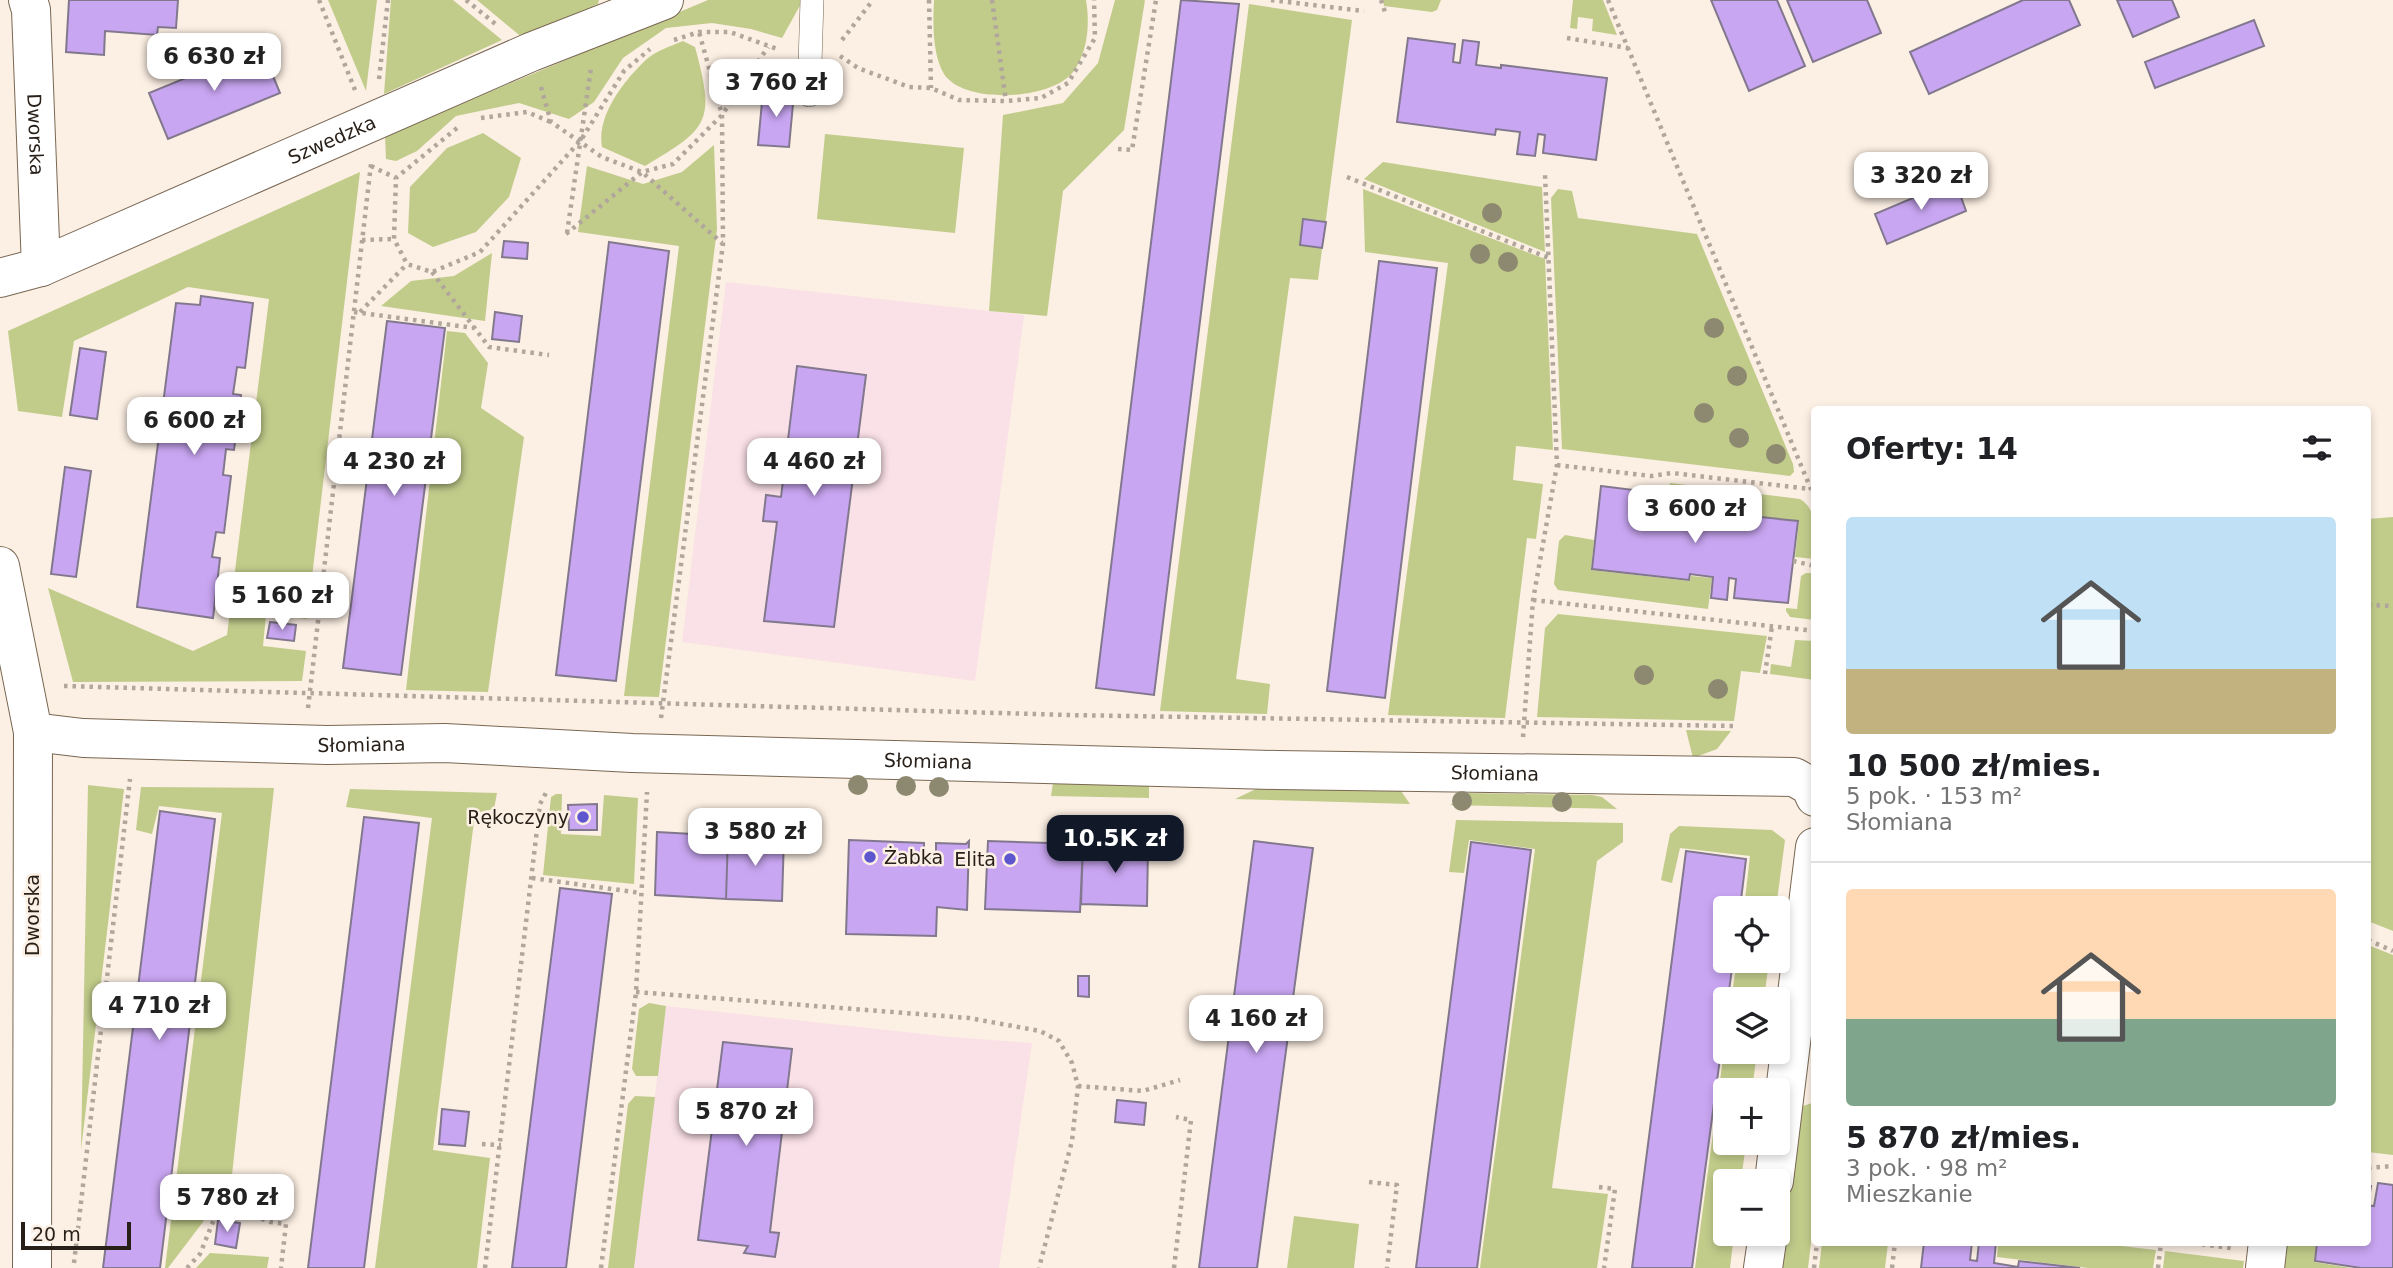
<!DOCTYPE html>
<html lang="pl">
<meta charset="utf-8">
<style>
:root{--surface:#fff;--page:#f6f6f6;--text:#202124;--muted:#757577;--line:#e0e0e0;--accent:#111827}
body{margin:0;font-family:"DejaVu Sans",sans-serif;background:var(--page);color:var(--text);height:100vh;display:flex;flex-direction:column;font-size:26px;white-space:nowrap}
*{box-sizing:border-box;margin:0}
p{font-size:23px;color:var(--muted)}
.icon{flex:none;width:38px;height:38px;fill:none;stroke:currentColor;stroke-width:2;stroke-linecap:round;stroke-linejoin:round}
.map{position:relative;flex:1;overflow:hidden}
.panel{position:absolute;left:1811px;top:406px;width:560px;height:840px;display:flex;flex-direction:column;background:var(--surface);border-radius:7px;box-shadow:0 4px 10px #0003}
.panel>*{flex:none}
.tools{position:absolute;left:1713px;top:896px;display:grid;gap:14px}
.tools a{display:grid;place-items:center;width:77px;height:77px;border-radius:7px;background:var(--surface);box-shadow:0 4px 10px #0003;font-size:35px}
.scale{position:absolute;left:21px;bottom:18px;width:110px;box-sizing:border-box;padding-left:7px;border:4px solid #271f18;border-top:0;font-size:19px;line-height:24px;white-space:nowrap;color:#271f18;-webkit-text-stroke:5px #fcefe3;paint-order:stroke}
.price{position:absolute;translate:-50% -60px;padding:0 16px;border-radius:14px;background:#fff;color:#222;font-size:23px;line-height:46px;filter:drop-shadow(0 2px 4px #0008)}
.price::after{content:'';position:absolute;left:50%;top:42px;width:21px;height:16px;margin-left:-10px;background:inherit;clip-path:polygon(0 0,100% 0,50% 100%)}
.price.on{background:var(--accent);color:#fff}
ul{padding:0;list-style:none}
li{display:grid;align-content:center;gap:14px;height:371px;padding:0 35px}
li+li{border-top:2px solid var(--line)}
li span{display:grid;place-items:center;height:217px;border-radius:7px;color:#555}
li>.icon{margin-inline-start:auto}
span .icon{width:126px;height:126px;fill:#fffc;stroke-width:1}
li b{font-size:30px}
h2{display:flex;justify-content:space-between;align-items:center;height:84px;padding:0 35px;font-size:30px}
.map>svg:first-child{display:block}
.education{fill:#fae0e7}
.green{fill:#c1cc8b}
.building{fill:#c9a6f2;stroke:#82788e;stroke-width:2}
.lines{fill:none;stroke-linecap:round;stroke-linejoin:round}
.service-casing{stroke:#796754;stroke-width:24}
.minor-casing{stroke:#796754;stroke-width:40}
.path{stroke:#b1a69c;stroke-width:4.5;stroke-dasharray:3.5 5;stroke-linecap:butt}
.service{stroke:#fff;stroke-width:23}
.minor{stroke:#fff;stroke-width:38}
.tree{fill:#8d8970}
.poi-dot{fill:#5e56ce;stroke:#fcefe3;stroke-width:2.5}
.labels{text-anchor:middle;dominant-baseline:central;stroke-width:5;stroke-linejoin:round;paint-order:stroke}
.street-label{font-size:19px;fill:#271f18;stroke:#fcefe3}
.poi-label{font-size:19px;fill:#271f18;stroke:#fcefe3;text-anchor:end}
</style>
<div class="map">
<svg width="2393" height="1268" viewBox="0 0 2393 1268">
<rect width="100%" height="100%" fill="#fcefe3"/>
<path class="education" d="M726,282l298,33 -49,366 -293,-39z
M666,1006l285,31 81,6 -33,225h-365z"/>
<path class="green" d="M328,0h49l-11,91z
M391,0h62l49,40 -118,54z
M477,0h122l-1,4 -74,35z
M708,0h95l-21,38 -31,-9 -39,-6 -46,5 -43,30 -29,44 -25,17 -50,-16 -63,13 -39,35 -21,10 -10,-2 -1,-23z
M934,0h152c4,24 2,52 -13,72 -21,28 -109,33 -129,2 -12,-20 -11,-51 -10,-74z
M1115,0h30l-21,130 -61,61 -16,125 -58,-5 14,-196 60,-12 35,-40z
M1383,0h58l-4,10 -5,2 -48,-6z
M1573,0h30l14,35 -25,-4 1,-12 -15,-2 -1,12 -7,-1z
M1249,4l103,16 -34,260 -28,-2 -54,401 34,5 -3,30 -107,-3z
M683,41l12,6c20,74 15,81 -50,119l-43,-19c-6,-32 24,-69 46,-89 10,-8 23,-12 35,-17z
M483,133l38,25 -12,39 -33,35 -43,15 -25,-14 2,-46 37,-39z
M825,134l139,14 -9,85 -138,-14z
M714,145l3,84 -58,468 -35,-1 55,-450 -101,-14 9,-66 56,18 39,-12z
M1383,162l159,25 3,65 -181,-73z
M360,172l-53,447 -41,-4 -3,31 43,5 -4,30 -229,1 -25,-94 145,63 34,-16 42,-336 -81,-12 -114,54 -12,76 -44,-6 -10,-80z
M1363,189l182,70 8,191 -37,-4 -3,34 30,4 -7,55 -9,-1 -22,180 -117,-3 60,-452 -83,-11z
M1558,189l14,2 6,27 119,16 96,230 1,8 -4,4 -228,-27 -11,-251z
M492,253l-7,68 -104,-15 30,-25 43,-5z
M447,331l18,2 23,30 -7,45 43,29 -36,255 -82,-2z
M1670,483l130,16c20,12 15,40 15,60l-20,-2 4,-36 -106,-12 -2,6 -21,-4z
M2393,517v414l-25,-10v-402z
M1565,535l29,5 -3,30 99,11 1,-5 21,2 -4,31 -150,-19 -4,-6 5,-43z
M1806,573h9v47l-25,-3 -4,-6v-3l11,1 4,-33z
M1558,614l209,22 -7,37 -19,-2 -7,50 -197,-4 8,-89z
M1795,640l20,1v39l-45,-6 1,-10 20,3z
M1686,730l45,1 -14,18 -24,9z
M1053,783l96,3v12l-98,-2z
M88,785l36,4 -43,361z
M141,787l133,1 -43,396 -19,-5 -9,43 -35,46h-3l57,-455 -63,-7 -7,28 -16,-4z
M350,789l147,4 -3,16 -19,4 -42,337 57,8 -13,110h-102l57,-450 -86,-11z
M1256,789l145,2 9,13 -175,-5z
M1469,793l123,2 10,2 15,12 -167,-4z
M556,794h6l-1,40 40,2 3,-41 34,3 -4,86 -91,-9 8,-78z
M1456,820l167,3v19l-26,19 -45,327 56,6 -11,74h-117l55,-419 -66,-9 -5,33 -15,-1z
M1679,826l93,4 13,10 -9,68h-32l6,-52 -70,-8 -8,35 -11,-3 9,-46z
M2368,945l25,10v200l-25,-3z
M1737,961h32l-5,38h-33z
M649,1003l17,3 -8,70h-22l-4,-7 7,-60z
M1725,1043l1,9h31l-5,38h-26v53h20l-5,38h-15v53h8l-4,34h-35z
M635,1096l20,1 -21,171h-26l20,-164z
M1815,1102v108l-7,58h-28l20,-161z
M1294,1216l65,8 -5,44h-67z
M2286,1242l30,1 -2,19 37,6h-68z
M1822,1243h66l-3,25h-66z
M1998,1243l88,-1 70,8 -3,18h-65l-91,-11z
M2165,1251l79,10 -1,7h-80z
M210,1253l59,4 -2,11h-71z"/>
<path class="building" d="M69,0h109l-2,28 -18,-1 -1,8 -52,-4 -1,24 -38,-3z
M1181,0l58,4 -85,691 -58,-7z
M1711,0h66l28,66 -56,25z
M1787,0h80l14,33 -68,29z
M2023,0h46l11,25 -151,69 -19,-42z
M2117,0h55l7,17 -46,20z
M2254,20l10,26 -109,42 -10,-26z
M1408,38l47,6 -2,18 7,1 3,-23 16,2 -3,23 25,3v-3l106,13 -11,82 -53,-7 2,-18 -7,-1 -3,22 -18,-2 3,-22 -24,-3 -1,6 -98,-13z
M261,47l19,46 -112,46 -19,-46z
M763,91l31,2 -5,54 -31,-2z
M1955,180l11,31 -79,33 -12,-30z
M1303,219l23,3 -4,26 -22,-3z
M504,241l24,2 -1,16 -25,-2z
M609,242l60,9 -53,430 -60,-6z
M1379,261l58,7 -52,430 -58,-7z
M201,296l52,7 -8,65 -8,-1 -4,27 8,1 -7,55 -8,-1 -3,26 8,1 -7,57 -8,-1 -4,25 8,1 -7,60 -76,-11 39,-304 24,2z
M495,312l27,4 -3,26 -27,-3z
M387,321l58,7 -44,347 -58,-7z
M80,348l26,4 -9,67 -27,-4z
M797,366l69,9 -32,252 -70,-6 13,-99 -14,-1 3,-26 15,2z
M65,467l26,4 -15,106 -25,-3z
M1601,486l49,6 -3,19 7,1 3,-22 14,1 -2,22 23,2 1,-5 105,11 -10,82 -54,-5 2,-19 -7,-1 -2,22 -16,-2 2,-21 -23,-3 -1,6 -97,-11z
M270,622l26,3 -2,16 -27,-3z
M597,804v26h-28l-1,-25z
M160,811l55,8 -55,449h-57z
M364,817l55,6 -55,445h-56z
M657,832l71,4 -2,63 -71,-4z
M728,836l56,1 -2,64 -56,-2z
M849,840l75,3v16h12v-16l30,1 3,-3 -2,69 -30,-3 -1,29 -90,-2z
M988,841l95,3 -3,68 -95,-3z
M1254,841l59,7 -56,420h-58z
M1471,842l60,8 -54,418h-61z
M1083,844l65,3 -1,59 -66,-2z
M1686,851l60,8 -6,49h-14v53h7l-41,307h-60z
M560,888l52,6 -46,374h-54z
M1078,976h11v21l-11,-1z
M723,1042l69,7 -22,183 9,1 -4,24 -31,-4 4,-7 -50,-6z
M1117,1100l29,3 -2,22 -29,-3z
M442,1109l27,3 -4,34 -26,-2z
M2378,1183l15,2v83h-32l-46,-7 2,-19h51v-57l3,1 -3,19 6,1z
M218,1220l22,3 -4,25 -21,-4z
M1924,1242h48l-2,18 7,1 2,-19h17l-2,21 24,4 1,-6 61,7h-159z"/>
<g class="lines">
<defs>
<path id="service" d="M809,95l3,-95"/>
<g id="minor">
<path id="s1" d="M28,0l3,10 10,257"/>
<path id="s2" d="M0,278l41,-11 490,-215 133,-52"/>
<path d="M0,566l33,166 -1,536"/>
<path id="s3" d="M33,732l50,6 244,7 118,-2 187,10 644,17 518,7 16,9 5,11"/>
<path d="M1774,1181l41,-334"/>
<path d="M1763,1268l5,-34"/>
<path d="M2265,1268l3,-26"/>
</g>
</defs>
<use href="#service" class="service-casing"/>
<use href="#minor" class="minor-casing"/>
<path class="path" d="M319,0l36,90
M466,0l32,26
M929,0l2,88
M992,0l14,101
M1271,0l93,11
M1381,0l4,12
M1608,0l207,499
M1567,38l61,10
M674,40l25,-8h31l50,18
M842,40l31,-40
M840,56l18,12 51,19 22,1 28,12 47,1 35,-3 27,-15 27,-45 -1,-38
M379,79l9,-79
M541,87l10,35 51,35 40,15 80,71
M481,118l46,-6 24,10
M457,128l-61,50 -2,61 13,25 25,8 48,-20 101,-112 43,-69 26,-22
M1118,149l14,1 24,-150
M371,166l25,12
M1347,177l202,81
M567,233l24,-165
M566,234l76,-62 31,-8 49,-49 46,-68
M362,240l32,-1
M432,272l57,75 60,8
M354,312l120,16
M360,312l47,-48
M1557,465l94,11 21,-3 138,16
M1793,561l22,5
M1533,600l282,31
M2368,605l25,1
M1765,674l7,-48
M64,686l1003,29 667,11
M308,708l63,-544
M661,718l62,-474 -1,-129 -23,-83
M1523,737l10,-137 24,-135 -12,-291
M532,878l109,15
M2368,940l25,11
M636,992l333,26 71,13 19,10 13,22 6,23 -6,55 -33,127
M1078,1086l65,5 37,-11
M482,1144l19,1
M2368,1168l25,-2
M1369,1182l28,3 -10,83
M1599,1187l16,2 -11,79
M2185,1242l46,6
M74,1263l56,-484
M187,1268l13,-14 21,-52 49,20 16,2 -5,44
M485,1268l55,-464 8,-15
M601,1268l35,-276 11,-200
M1174,1268l17,-148 -15,-3
M1814,1268l3,-26
M1892,1268l3,-26
M2158,1268l3,-26"/>
<use href="#service" class="service"/>
<use href="#minor" class="minor"/>
</g>
<g class="tree">
<circle cx="1492" cy="213" r="10"/>
<circle cx="1480" cy="254" r="10"/>
<circle cx="1508" cy="262" r="10"/>
<circle cx="1714" cy="328" r="10"/>
<circle cx="1737" cy="376" r="10"/>
<circle cx="1704" cy="413" r="10"/>
<circle cx="1739" cy="438" r="10"/>
<circle cx="1776" cy="454" r="10"/>
<circle cx="1644" cy="675" r="10"/>
<circle cx="1718" cy="689" r="10"/>
<circle cx="858" cy="785" r="10"/>
<circle cx="906" cy="786" r="10"/>
<circle cx="939" cy="787" r="10"/>
<circle cx="1462" cy="801" r="10"/>
<circle cx="1562" cy="802" r="10"/>
</g>
<g class="poi-dot">
<circle cx="583" cy="817" r="7"/>
<circle cx="870" cy="857" r="7"/>
<circle cx="1010" cy="859" r="7"/>
</g>
<g class="labels">
<g class="street-label">
<text stroke="none"><textPath href="#s1" startOffset="135">Dworska</textPath></text>
<text stroke="none"><textPath href="#s2" startOffset="360">Szwedzka</textPath></text>
<text stroke="none"><textPath href="#s3" startOffset="329">Słomiana</textPath></text>
<text stroke="none"><textPath href="#s3" startOffset="896">Słomiana</textPath></text>
<text stroke="none"><textPath href="#s3" startOffset="1463">Słomiana</textPath></text>
<text transform="translate(32 915) rotate(-90)">Dworska</text>
</g>
<g class="poi-label">
<text x="569" y="817">Rękoczyny</text>
<text x="884" y="857" text-anchor="start">Żabka</text>
<text x="996" y="859">Elita</text>
</g>
</g>
</svg>
<div class="tools">
<a><svg class="icon" aria-label="locate" viewBox="0 0 24 24"><circle cx="12" cy="12" r="6"/><path d="M12 2v4M12 18v4M2 12h4M18 12h4"/></svg></a>
<a><svg class="icon" aria-label="layers" viewBox="0 0 24 24"><path d="M12 4l9 5-9 5-9-5zM3 14l9 5 9-5"/></svg></a>
<a>+</a>
<a>−</a>
</div>
<div class="scale">20 m</div>
<b class="price" style="left:214px;top:93px">6 630 zł</b>
<b class="price" style="left:776px;top:119px">3 760 zł</b>
<b class="price" style="left:1921px;top:212px">3 320 zł</b>
<b class="price" style="left:194px;top:457px">6 600 zł</b>
<b class="price" style="left:394px;top:498px">4 230 zł</b>
<b class="price" style="left:814px;top:498px">4 460 zł</b>
<b class="price" style="left:1695px;top:545px">3 600 zł</b>
<b class="price" style="left:282px;top:632px">5 160 zł</b>
<b class="price" style="left:755px;top:868px">3 580 zł</b>
<b class="price on" style="left:1115px;top:875px">10.5K zł</b>
<b class="price" style="left:159px;top:1042px">4 710 zł</b>
<b class="price" style="left:1256px;top:1055px">4 160 zł</b>
<b class="price" style="left:746px;top:1148px">5 870 zł</b>
<b class="price" style="left:227px;top:1234px">5 780 zł</b>
<section class="panel">
<h2>Oferty: 14<svg class="icon" aria-label="filters" viewBox="0 0 24 24"><path d="M4 7h16M4 17h16"/><circle cx="9" cy="7" r="2"/><circle cx="15" cy="17" r="2"/></svg></h2>
<ul>
<li><span style="background:linear-gradient(#bfe0f5 70%,#c2b280 0)"><svg class="icon" aria-label="home" viewBox="0 0 24 24"><path d="M3 11l9-7 9 7M6 9v11h12V9"/></svg></span><div><b>10 500 zł/mies.</b><p>5 pok. · 153 m²</p><p>Słomiana</p></div></li>
<li><span style="background:linear-gradient(#ffd9b3 60%,#7fa58c 0)"><svg class="icon" aria-label="home" viewBox="0 0 24 24"><path d="M3 11l9-7 9 7M6 9v11h12V9"/></svg></span><div><b>5 870 zł/mies.</b><p>3 pok. · 98 m²</p><p>Mieszkanie</p></div></li>
</ul>
</section>
</div>
